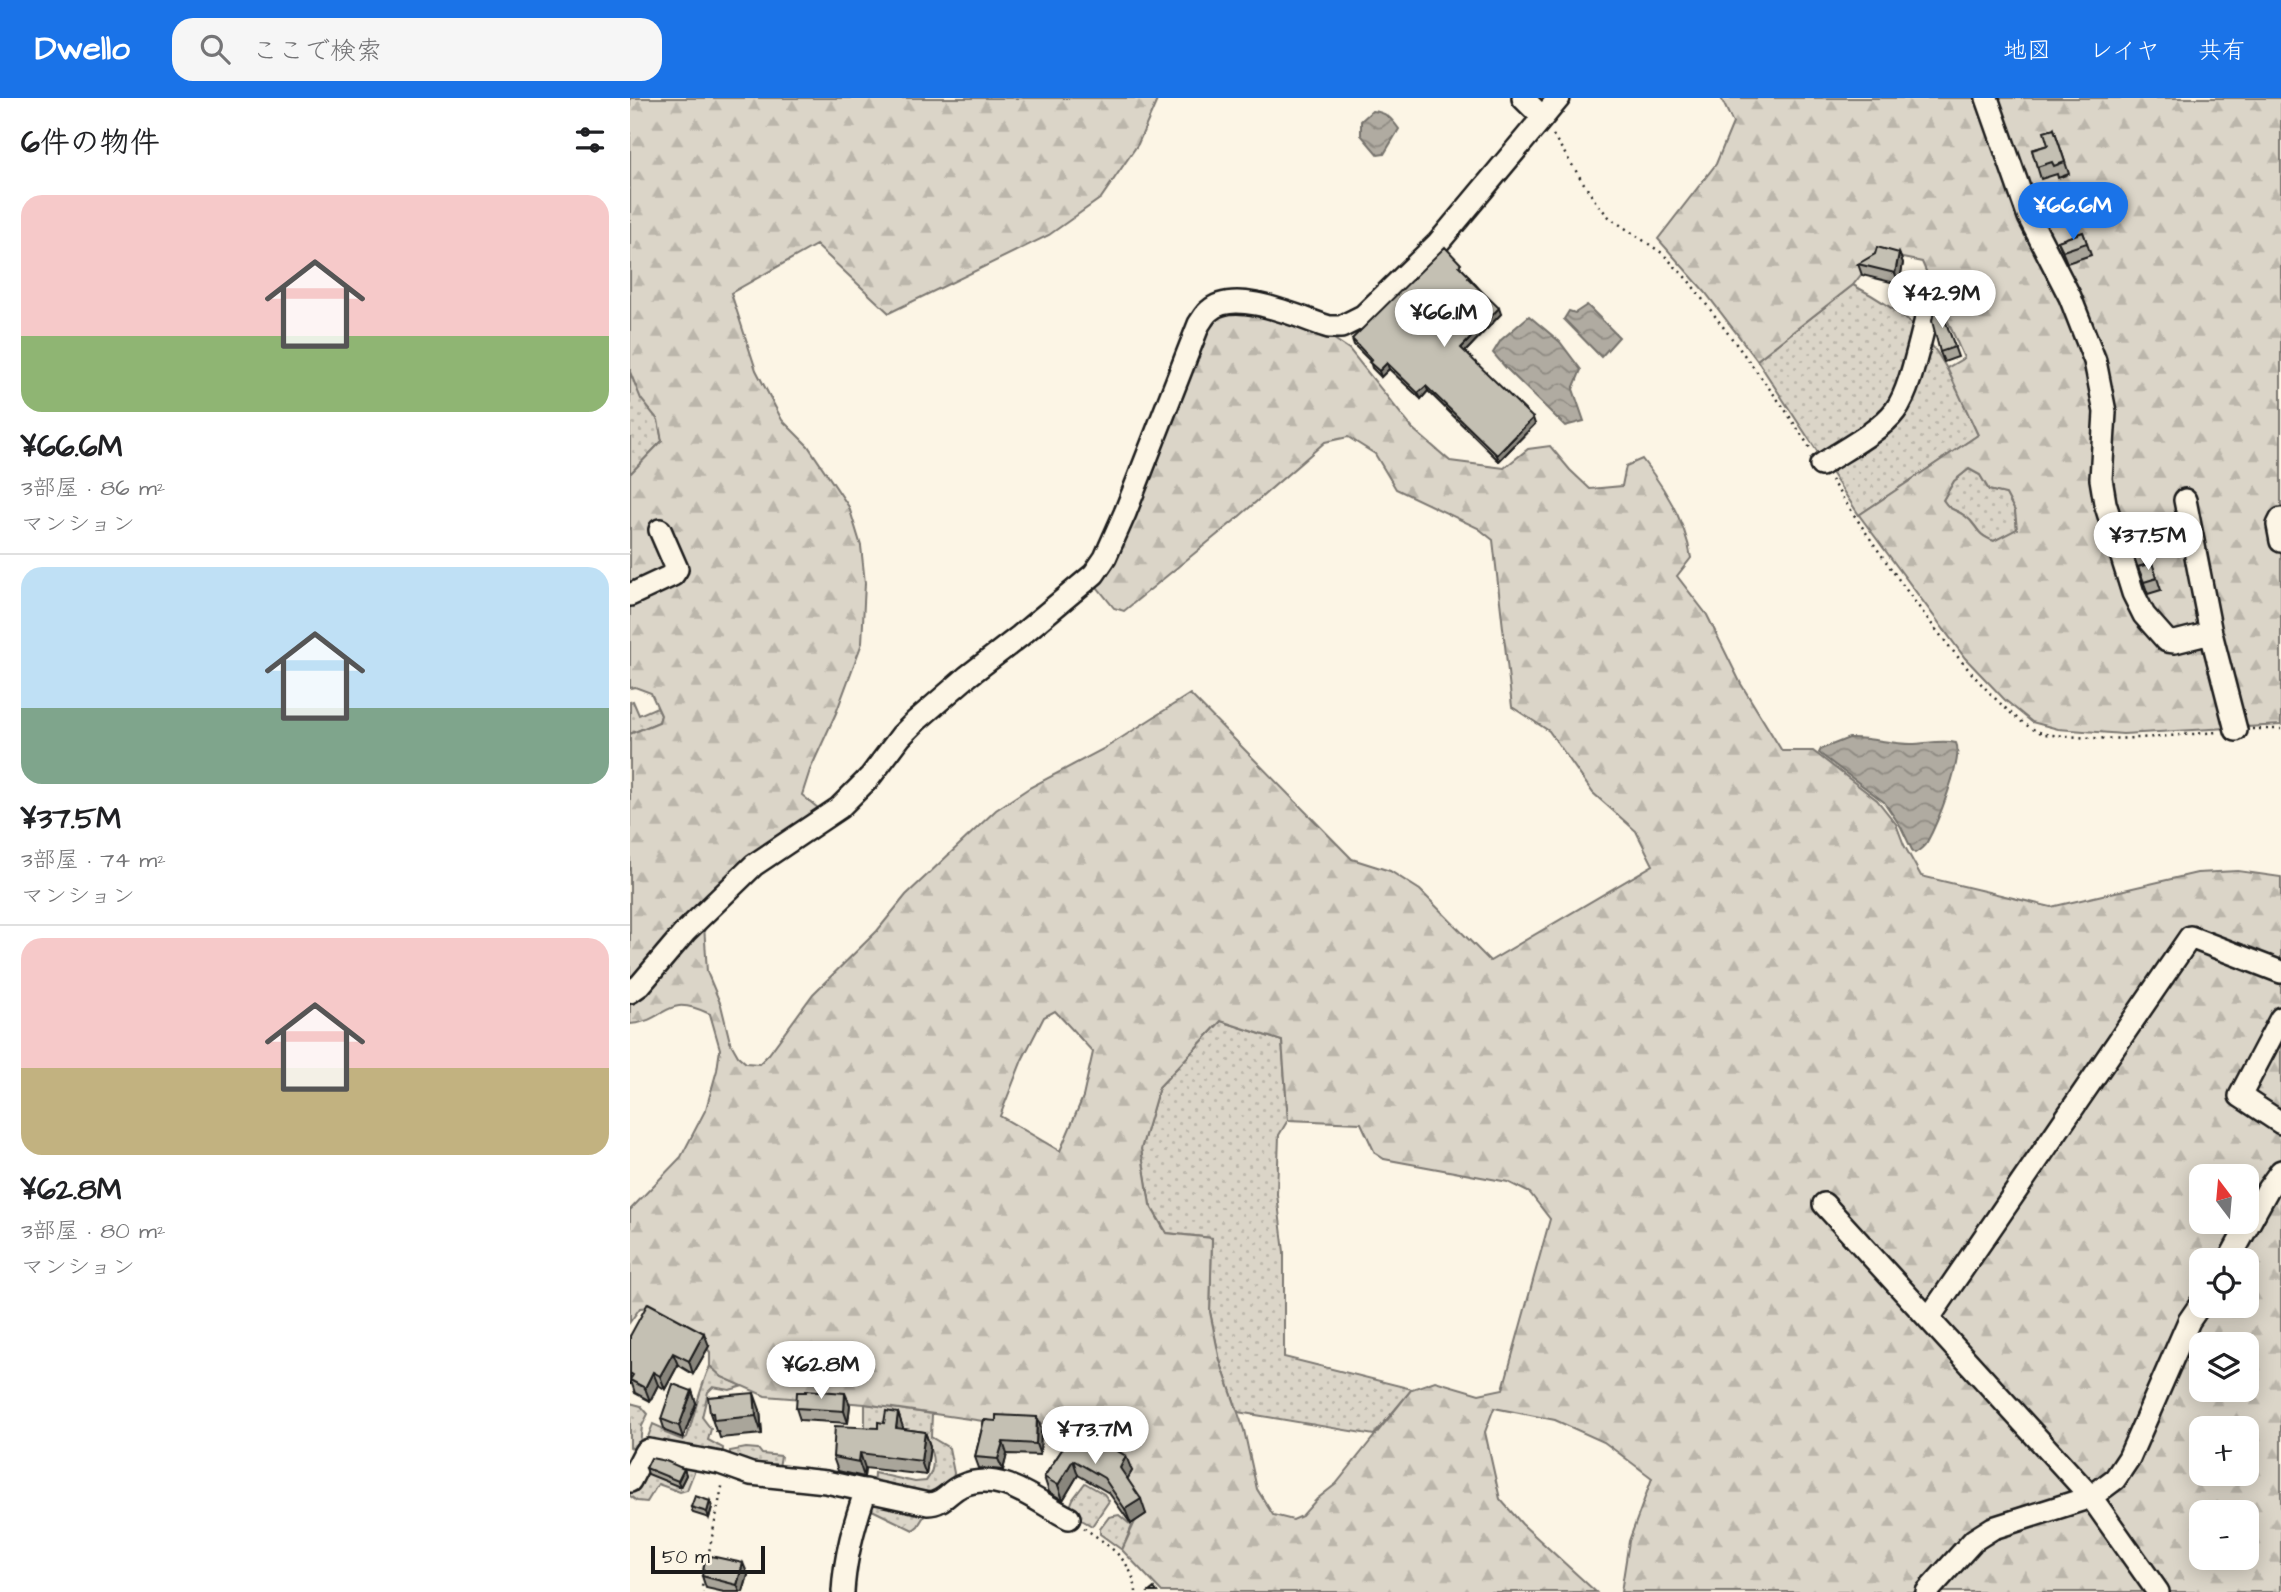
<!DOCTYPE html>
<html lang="ja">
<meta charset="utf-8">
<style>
:root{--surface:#fff;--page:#f6f6f6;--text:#202124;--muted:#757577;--line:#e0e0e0;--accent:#1a73e8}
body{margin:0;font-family:"Architects Daughter","Klee One",sans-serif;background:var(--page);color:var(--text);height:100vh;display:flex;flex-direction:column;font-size:26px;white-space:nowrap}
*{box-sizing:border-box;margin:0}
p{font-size:23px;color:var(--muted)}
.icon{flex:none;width:38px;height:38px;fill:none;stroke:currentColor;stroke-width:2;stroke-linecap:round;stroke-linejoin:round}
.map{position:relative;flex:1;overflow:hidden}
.side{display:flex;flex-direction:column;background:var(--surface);width:630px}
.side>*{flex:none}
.needle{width:46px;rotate:344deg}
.controls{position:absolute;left:1559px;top:1066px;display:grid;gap:14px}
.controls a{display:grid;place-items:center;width:70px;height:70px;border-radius:14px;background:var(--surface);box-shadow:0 4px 18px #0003;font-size:35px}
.scale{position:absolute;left:21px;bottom:18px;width:114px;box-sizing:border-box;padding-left:7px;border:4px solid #1c1c1c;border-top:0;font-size:19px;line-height:24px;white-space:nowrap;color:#1c1c1c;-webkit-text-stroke:5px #fcf5e5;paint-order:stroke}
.price{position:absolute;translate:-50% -60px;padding:0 16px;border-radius:24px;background:#fff;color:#222;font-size:23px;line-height:46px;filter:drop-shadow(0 2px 4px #0008)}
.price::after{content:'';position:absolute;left:50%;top:42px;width:21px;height:16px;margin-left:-10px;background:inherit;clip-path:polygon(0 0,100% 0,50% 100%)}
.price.on{background:var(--accent);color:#fff}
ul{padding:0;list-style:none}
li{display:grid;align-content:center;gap:14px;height:371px;padding:0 21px}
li+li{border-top:2px solid var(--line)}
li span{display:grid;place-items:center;height:217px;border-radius:21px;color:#555}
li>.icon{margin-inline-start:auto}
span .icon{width:126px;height:126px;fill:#fffc;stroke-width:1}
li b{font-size:30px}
h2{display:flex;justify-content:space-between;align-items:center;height:84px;padding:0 21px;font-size:30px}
header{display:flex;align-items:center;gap:42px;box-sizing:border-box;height:98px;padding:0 35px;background:var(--accent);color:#fff}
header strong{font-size:33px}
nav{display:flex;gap:38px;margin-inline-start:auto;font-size:24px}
.search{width:490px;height:63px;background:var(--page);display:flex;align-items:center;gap:18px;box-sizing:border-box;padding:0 24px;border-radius:21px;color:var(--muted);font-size:26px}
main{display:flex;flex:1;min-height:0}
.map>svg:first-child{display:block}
.grass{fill:url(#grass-dots);stroke:#7c7872;stroke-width:2}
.forest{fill:url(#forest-firs);stroke:#7c7872;stroke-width:2;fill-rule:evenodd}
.water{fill:url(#water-waves);stroke:#75726c;stroke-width:2}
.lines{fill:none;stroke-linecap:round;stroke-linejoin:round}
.minor-casing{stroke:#1c1c1c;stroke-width:26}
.path{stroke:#1c1c1c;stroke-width:2.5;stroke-dasharray:2 5;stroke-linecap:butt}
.minor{stroke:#fcf5e5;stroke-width:21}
.wall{fill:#a9a59a;stroke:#1c1c1c;stroke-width:2}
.shaded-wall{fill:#89867d;stroke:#1c1c1c;stroke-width:2}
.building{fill:#c4c0b3;stroke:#1c1c1c;stroke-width:2}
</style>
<header>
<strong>Dwello</strong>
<div class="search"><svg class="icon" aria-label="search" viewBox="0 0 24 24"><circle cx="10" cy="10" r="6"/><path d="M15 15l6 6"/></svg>ここで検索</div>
<nav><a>地図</a><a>レイヤ</a><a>共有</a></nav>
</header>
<main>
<section class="side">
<h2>6件の物件<svg class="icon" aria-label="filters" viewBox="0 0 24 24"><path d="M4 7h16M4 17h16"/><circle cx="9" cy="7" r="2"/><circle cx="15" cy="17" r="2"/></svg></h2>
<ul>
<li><span style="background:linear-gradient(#f6c9c9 65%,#8fb573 0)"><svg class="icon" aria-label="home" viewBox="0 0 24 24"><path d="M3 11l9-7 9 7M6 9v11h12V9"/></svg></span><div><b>¥66.6M</b><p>3部屋 · 86 m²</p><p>マンション</p></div></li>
<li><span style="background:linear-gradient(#bfe0f5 65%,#7fa58c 0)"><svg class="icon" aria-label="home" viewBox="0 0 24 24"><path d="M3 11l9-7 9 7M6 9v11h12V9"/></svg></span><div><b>¥37.5M</b><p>3部屋 · 74 m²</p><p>マンション</p></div></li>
<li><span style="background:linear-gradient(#f6c9c9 60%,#c2b280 0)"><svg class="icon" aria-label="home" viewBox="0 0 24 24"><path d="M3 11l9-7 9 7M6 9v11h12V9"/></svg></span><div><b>¥62.8M</b><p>3部屋 · 80 m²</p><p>マンション</p></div></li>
</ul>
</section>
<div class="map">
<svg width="1651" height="1494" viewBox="0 0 1651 1494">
<defs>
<pattern id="grass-dots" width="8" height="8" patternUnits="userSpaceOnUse" patternTransform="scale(1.75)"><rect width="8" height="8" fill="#dbd5c8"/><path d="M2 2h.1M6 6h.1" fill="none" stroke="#bbb6ab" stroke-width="1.8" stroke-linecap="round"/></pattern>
<pattern id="forest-firs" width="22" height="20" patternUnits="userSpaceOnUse" patternTransform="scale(1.75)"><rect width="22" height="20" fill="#dbd5c8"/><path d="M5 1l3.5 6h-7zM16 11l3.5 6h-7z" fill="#bbb6ab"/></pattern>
<pattern id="water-waves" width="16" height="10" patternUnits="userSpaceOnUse" patternTransform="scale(1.75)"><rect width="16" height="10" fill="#b0aba1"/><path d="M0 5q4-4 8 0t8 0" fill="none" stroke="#8e8a82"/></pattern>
</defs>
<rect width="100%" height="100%" fill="#fcf5e5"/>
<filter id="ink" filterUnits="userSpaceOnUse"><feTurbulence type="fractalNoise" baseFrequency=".0143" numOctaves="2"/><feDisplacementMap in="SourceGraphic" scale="14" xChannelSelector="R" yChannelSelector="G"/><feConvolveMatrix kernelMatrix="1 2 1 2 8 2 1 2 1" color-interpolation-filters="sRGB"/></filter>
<g filter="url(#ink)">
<path class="grass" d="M0,174l32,169 -32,33z
M1223,187c21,11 41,23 59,39 33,28 48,73 66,111l-119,80 -102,-155z
M1339,371l11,6 9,15 17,4 9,17 2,19 -23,11c-20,-7 -15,-16 -29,-25 -11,-8 -14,-4 -22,-16l11,-19z
M3,603l6,14 18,-8 4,8 -2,7 -29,12v-32z
M591,923l61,20 6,79 -9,15 -2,59 7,58v105l128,32 -38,46 -136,-23 -18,-51 -10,-49 2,-74 -45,-5 -17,-28 -9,-56 18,-62z
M80,1268l12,11 21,9 -13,4 -17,-3 -5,5 -6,25 9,12 -3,11 15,8 -1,12 -74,-14v-9l5,-13 9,4 3,5 18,7 4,-3c8,-24 12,-47 23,-71z
M0,1305l11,3 7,8 -6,12 -2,19 -6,4 -4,-2z
M235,1306l67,10 -1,23 18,11 5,25 -2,12 -15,13 -64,-11 1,-14 41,9 11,-1c9,-11 9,-25 1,-37l-62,-12z
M116,1350l12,1 4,5 19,2 -3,17 -48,-15v-7z
M17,1359l49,10 -9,23 -7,2 -22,-8 -11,18 -10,-1 -7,-5v-7z
M455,1385l19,11 5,7 -17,25 -24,-14 5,-13z
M239,1401l60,9 -11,18 -5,4 -43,-21z
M489,1417l13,11 -10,24 -22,-16v-5l9,-12z"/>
<path class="forest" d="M0,0h528l-20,46 -37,54 -52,37 -160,78 -73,-68 -85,48 25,77 26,50 26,26 41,61 12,39 4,37 -3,60 -26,70 -26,57 -8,25 22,18 -121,96 4,63 14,33 9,37 8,14 8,7 13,1 10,-10 44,-60 64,-63 29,-36 90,-85 33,-22 78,-41 83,-53 162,165 38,12 30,19 70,71 163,-96 -17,-34 -43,-38 -44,-62 -37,-24 -19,-167 -15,-12 -82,-39 -21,-35 -27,-17 -23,5 -91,79 -110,90 -10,-3 -20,-25 117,-268 21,-6 90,22 27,18 64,80 37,32 54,7 24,-19 22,-3 20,24 20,19 32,-3 4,-20 16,-7c22,28 44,63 49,99l-14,18 30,39 34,69 41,67h31l64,49 19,24 8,21 17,31 130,31 146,-34 41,-2 43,6v715h-660l8,-51 23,-63 -48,-36 -49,-22 -61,-12 -9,24 15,67 22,25 74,68h-434l-40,-42 17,-37 -8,-27 -13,-27 -70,-33 -12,-4 -53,-1 -118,-17 -100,-8 -43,-19 -12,-11v-14c-16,-18 -44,-49 -70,-44l-10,14v-112l51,-53 25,-48 11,-39 3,-21 -10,-35c-47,-22 -41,7 -80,10v-290l29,-12 2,-7 -10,-22 -16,-6 -5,1v-214l32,-33 -4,-21 -17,-21 -11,-27zM425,913l38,41 -10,45 -23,54 -60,-35 22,-56 22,-43zM591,923l61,20 6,79 73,3 14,30 9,6 124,23 22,11 20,26 -47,170 -24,5 -44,-13 -23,8 -76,95 -19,15 -15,17 -9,4 -20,-5 -16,-26 -13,-59 -24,-69 -10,-49 2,-74 -46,-5 -16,-28 -9,-56 18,-62zM1572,1078h45v46h-45zM1572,1162h45v46h-45zM1572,1246h45v46h-45zM1572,1330h45v46h-45zM1572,1414h45v46h-45z
M1091,0h560v627l-158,9 -65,-5 -26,-7 -27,-22 -40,-42 -106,-143 119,-80 -31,-67 17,-10 -42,-96 -44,-9 -25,32 -96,75 -52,-68 -47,-53 58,-75 17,-41zM1339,371l11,6 9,15 17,4 9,17 2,18 -23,12c-20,-7 -16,-16 -29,-25 -11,-8 -14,-4 -22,-16l11,-19z"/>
<path class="water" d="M742,13c14,1 19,7 27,18l-15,25 -6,1 -17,-20v-14z
M957,207l32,32 -18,20 -37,-38 5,-8 6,2z
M899,218l31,26 21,28 -8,19 11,32 -19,5 -59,-58 -13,-15 8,-13z
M1219,640c21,-1 41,6 62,6 16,0 30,-5 45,-1 8,15 -20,83 -29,99 -4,6 -7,8 -12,11l-3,-3 -11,-23 -17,-25 -65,-49 2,-4z"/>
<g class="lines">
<defs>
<path id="minor" d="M893,0l19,19
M1357,0l42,119 41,80 25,64 10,51 -4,67 4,24 28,90 11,22 23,26 8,1 36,-9 25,97
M1191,367c22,-15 58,-33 74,-54 15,-20 24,-67 31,-92
M1555,402l26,133
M1651,421l-3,6 3,16
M0,497l43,-20 4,-6 -17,-39
M0,894l10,-7 45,-53 69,-67 85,-57 31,-31 31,-41 15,-15 52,-45 52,-40 74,-62 11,-16 20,-45 74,-189c3,-4 6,-10 10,-13 26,-24 91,7 120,16h12l22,-11 75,-73 121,-145
M1651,920l-41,78 41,27
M1194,1106l267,293 67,95
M1599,1162l39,-71 13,-18
M1299,1220l261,-381 91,35
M0,1383l15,-29 4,-2 71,13 31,11 75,8 102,22c15,0 21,-13 33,-18 40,-18 75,16 108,32
M213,1494c2,-36 11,-68 23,-102
M1297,1494l47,-52 19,-12 98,-31 24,-18 14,-21 60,-137 13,-19"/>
</defs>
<use href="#minor" class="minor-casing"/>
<path class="path" d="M923,37l44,69 13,14 52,35 26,27 96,128 28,43
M1201,382c36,55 154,234 211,253 8,3 18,2 26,3 51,6 99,0 149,-4
M1622,631h29
M454,1430c24,17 49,32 52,64
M78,1459l15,-75
M74,1480l-2,9 2,5"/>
<use href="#minor" class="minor"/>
</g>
<path class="wall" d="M1424,31l15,45 -11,4 -1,-4 -16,5 -9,-29 16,-5z
M1453,134l8,23 -24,8 -9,-22z
M1269,155l4,10 -4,21 -37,-9 -4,-11z
M833,172l38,44 -36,38 70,72 -36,37 -71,-70 -7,8 -32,-30 -8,8 -9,-9 -2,-7 -16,-16 -2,-6z
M1309,206l19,53 -14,5 -4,-10z
M1522,465l9,27 -13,4 -10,-27z
M0,1238l79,10 -16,28 -15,-9 -13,24 -7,-4 -8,16 -15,-8 -3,-9h-2z
M62,1293l4,12 -13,35 -18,-7 -4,-12z
M220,1307l-2,18 -48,-3 -4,-12z
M130,1312l2,24 -42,4 -2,-7h-2l-6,-18z
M268,1315l5,16 22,3 5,14 -4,29 -61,-7 -1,9 -26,-6 -5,-14 45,-29z
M354,1322l57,8 -1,27 -33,-1 -4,16 -24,-2 -4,-11z
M443,1335l59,38 -5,8 19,35 -15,10 -22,-31 -31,-18 -15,25 -14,-8 -5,-15z
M16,1370l38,1 2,6 -6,12 -32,-13z
M61,1409h21l-3,11 -16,-5z
M118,1477l-5,17h-19l-18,-4 -4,-12z"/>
<path class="shaded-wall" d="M1269,155l4,10 -4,21 -4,-11z
M869,210l2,6 -38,40 -2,-6z
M757,265l2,6 -8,8 -2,-6z
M796,288l2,5 -7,8 -3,-6z
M903,320l2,6 -36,37 -2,-6z
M74,1235l5,13 -16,28 -4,-13z
M43,1255l5,12 -13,24 -5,-13z
M23,1274l5,13 -8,16 -5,-13z
M62,1293l4,12 -13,35 -4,-12z
M124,1295l6,17 2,24 -6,-18z
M215,1295l5,12 -2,18 -4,-12z
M268,1315l5,14 -2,16 -5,-15z
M407,1319l4,11 -1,27 -4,-11z
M295,1334l5,14 -4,29 -5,-14z
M373,1344l4,12 -4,16 -5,-11z
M230,1355l5,15 -1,9 -5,-15z
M496,1358l6,15 -7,12 -5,-15z
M443,1362l5,15 -15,25 -5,-15z
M54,1371l2,6 -6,12 -2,-6z
M511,1401l5,15 -15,10 -6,-15z
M80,1403l2,6 -3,11 -2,-6z
M113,1465l5,12 -5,17h-3l-3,-7z"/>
<path class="building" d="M1424,31l11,33 -11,4 -2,-4 -15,5 -5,-17 16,-5 -4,-13z
M1453,134l4,11 -24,8 -5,-10z
M815,149l16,17 -2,2 10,10 -1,2 31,30 -38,40 72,70 -36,37 -71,-69 -8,7 -31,-30 -8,8 -10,-9 3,-2 -20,-21z
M1247,149l22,6 -4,20 -37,-9 17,-10z
M1309,206l16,43 -15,5 -8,-31 3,-15z
M1522,465l5,15 -13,4 -6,-15z
M18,1205l56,30 -15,28 -16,-8 -13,23 -7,-4 -8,16 -15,-8 3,-5 -3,-2v-37z
M43,1286l19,7 -13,35 -18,-7z
M176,1292l39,3 -1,18 -48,-3 1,-16h9z
M124,1295l2,23 -42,4 -1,-7h-3l-2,-16z
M256,1313l12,2 -2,15 29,4 -4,29 -61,-8 -1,9 -26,-5 2,-31 43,2v-6l6,1z
M366,1317l41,2 -1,27 -33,-2 -5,17 -23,-2 9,-37 12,1z
M443,1335l13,7 3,-5 37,21 -6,12 21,31 -16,10 -21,-31 -31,-18 -15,25 -14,-8z
M21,1360l15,3 18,8 -6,12 -32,-13z
M65,1398l15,5 -3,11 -16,-5z
M76,1457l37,8 -6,22 -35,-9z
M524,1490l3,4h-8z"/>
</g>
</svg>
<div class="controls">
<a><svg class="needle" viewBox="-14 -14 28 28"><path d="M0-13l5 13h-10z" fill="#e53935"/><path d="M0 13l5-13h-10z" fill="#757577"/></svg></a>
<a><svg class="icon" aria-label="locate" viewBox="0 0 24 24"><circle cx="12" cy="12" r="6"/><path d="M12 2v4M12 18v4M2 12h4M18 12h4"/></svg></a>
<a><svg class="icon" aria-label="layers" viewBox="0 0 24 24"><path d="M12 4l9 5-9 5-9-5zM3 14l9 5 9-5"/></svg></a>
<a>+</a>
<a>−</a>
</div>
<div class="scale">50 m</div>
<b class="price on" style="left:1443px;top:144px">¥66.6M</b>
<b class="price" style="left:1312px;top:232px">¥42.9M</b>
<b class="price" style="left:814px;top:251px">¥66.1M</b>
<b class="price" style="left:1518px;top:474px">¥37.5M</b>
<b class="price" style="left:191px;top:1303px">¥62.8M</b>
<b class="price" style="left:465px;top:1368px">¥73.7M</b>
</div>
</main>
